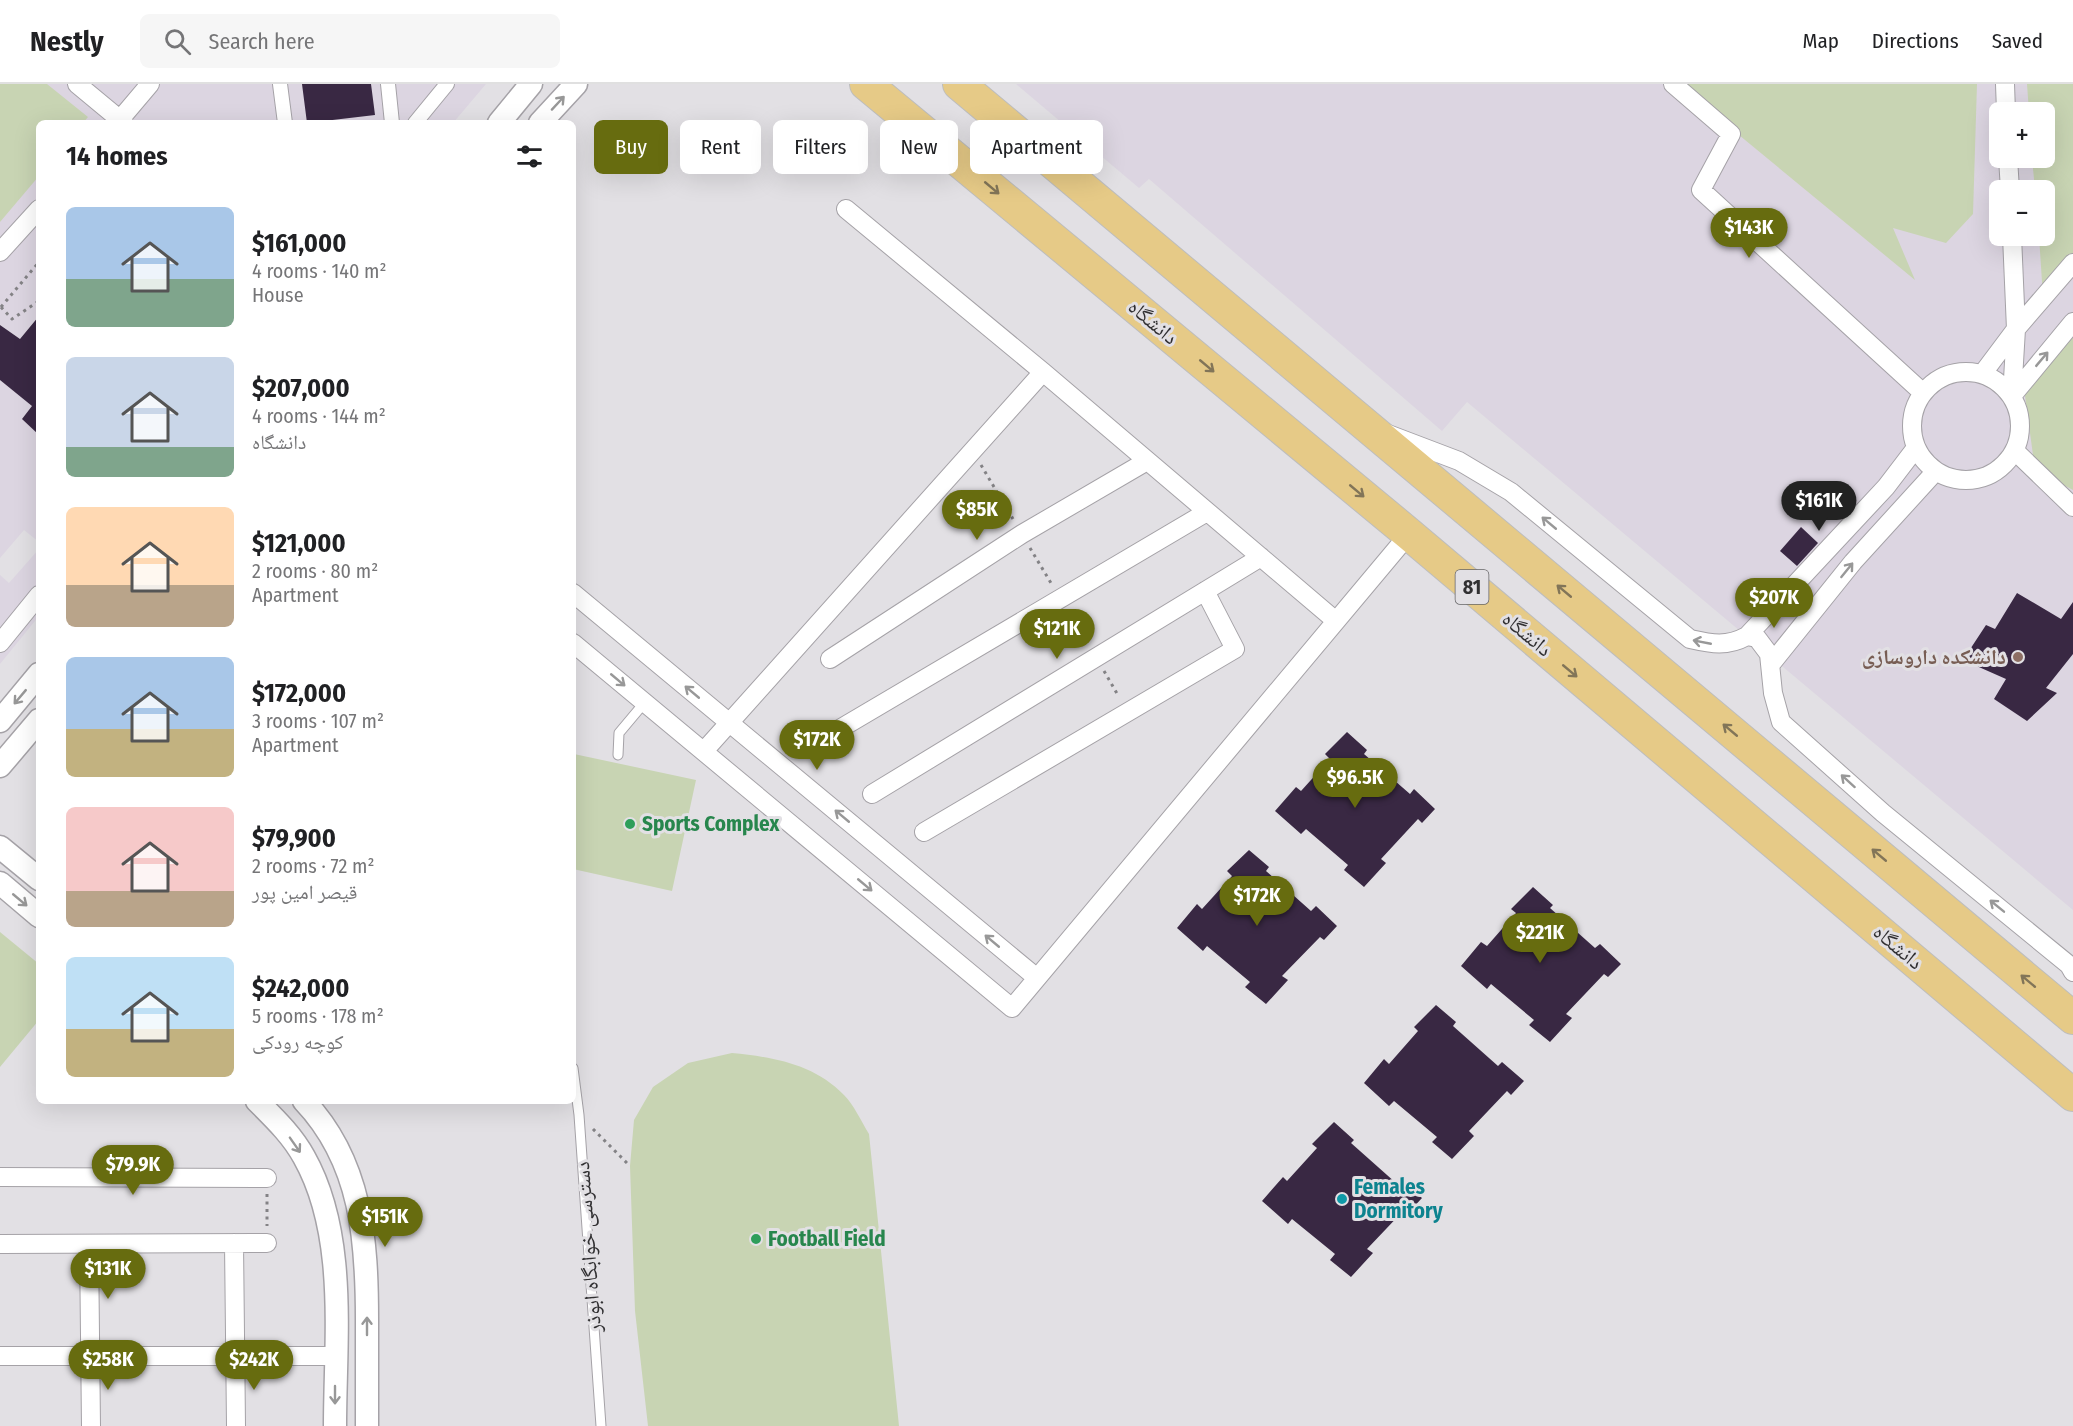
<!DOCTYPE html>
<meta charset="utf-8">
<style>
:root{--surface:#fff;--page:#f6f6f6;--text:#202124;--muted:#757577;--line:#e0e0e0;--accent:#676c0f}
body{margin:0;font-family:"Fira Sans Condensed","Noto Naskh Arabic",sans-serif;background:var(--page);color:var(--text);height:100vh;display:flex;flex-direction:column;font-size:22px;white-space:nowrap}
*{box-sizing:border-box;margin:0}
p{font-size:20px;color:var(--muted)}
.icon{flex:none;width:33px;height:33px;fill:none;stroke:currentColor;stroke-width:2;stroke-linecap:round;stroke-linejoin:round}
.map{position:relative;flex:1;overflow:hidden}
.panel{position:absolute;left:36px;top:36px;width:540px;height:984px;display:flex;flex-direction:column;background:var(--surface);border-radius:9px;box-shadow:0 6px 24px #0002}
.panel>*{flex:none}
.guide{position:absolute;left:594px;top:36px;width:570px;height:54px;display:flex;gap:12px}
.controls{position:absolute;left:1989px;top:18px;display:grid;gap:12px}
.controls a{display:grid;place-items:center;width:66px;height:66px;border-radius:9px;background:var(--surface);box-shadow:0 6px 24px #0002;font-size:30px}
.price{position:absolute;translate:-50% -51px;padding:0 14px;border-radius:21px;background:var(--accent);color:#fff;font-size:20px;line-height:39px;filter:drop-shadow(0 2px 3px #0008)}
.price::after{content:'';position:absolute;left:50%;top:36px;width:18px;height:14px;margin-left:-9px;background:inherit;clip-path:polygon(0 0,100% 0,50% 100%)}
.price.current{background:#222;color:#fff}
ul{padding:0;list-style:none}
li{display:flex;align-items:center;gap:18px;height:150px;padding:0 30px}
li span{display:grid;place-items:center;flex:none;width:168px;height:120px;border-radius:9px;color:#555}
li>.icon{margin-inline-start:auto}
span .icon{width:72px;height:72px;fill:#fffc;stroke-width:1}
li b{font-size:26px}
h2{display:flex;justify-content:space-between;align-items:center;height:72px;padding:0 30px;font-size:26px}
.tag{padding:0 21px;border-radius:9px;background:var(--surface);box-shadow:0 6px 24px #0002;font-size:21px;line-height:54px}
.tag.current{background:var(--accent);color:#fff}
header{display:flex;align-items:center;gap:36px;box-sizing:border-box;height:84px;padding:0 30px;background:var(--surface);border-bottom:2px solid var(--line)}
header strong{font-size:28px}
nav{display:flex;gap:33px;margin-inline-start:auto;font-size:21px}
.search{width:420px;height:54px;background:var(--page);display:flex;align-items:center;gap:15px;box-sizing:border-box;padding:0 21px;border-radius:9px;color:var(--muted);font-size:22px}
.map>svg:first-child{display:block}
.built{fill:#dcd5e1;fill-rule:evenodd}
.green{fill:#c8d4b3}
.building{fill:#392843}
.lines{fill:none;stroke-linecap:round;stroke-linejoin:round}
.service-casing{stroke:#a5a2a7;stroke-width:11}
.pedestrian-casing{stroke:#a5a2a7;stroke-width:16}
.minor-casing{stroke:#a5a2a7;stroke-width:20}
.tertiary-casing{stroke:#a5a2a7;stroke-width:25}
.trunk-casing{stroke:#bdbdbd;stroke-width:34}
.path{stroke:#838285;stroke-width:3;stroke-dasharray:3 4.5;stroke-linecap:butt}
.service{stroke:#fff;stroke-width:9}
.pedestrian{stroke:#fff;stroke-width:14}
.minor{stroke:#fff;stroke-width:18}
.tertiary{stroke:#fff;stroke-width:22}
.trunk{stroke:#e6ca87;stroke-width:32}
.oneway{stroke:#989898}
.oneway2{stroke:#827558}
.education-dot{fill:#8d6e63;stroke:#e2e0e4;stroke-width:2}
.leisure-dot{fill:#2e9e5b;stroke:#e2e0e4;stroke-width:2}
.culture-dot{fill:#0f9aa8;stroke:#e2e0e4;stroke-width:2}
.labels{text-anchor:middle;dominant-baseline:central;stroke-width:6;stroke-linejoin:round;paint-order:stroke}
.shield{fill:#e2e0e4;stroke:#666567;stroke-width:1.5}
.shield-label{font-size:20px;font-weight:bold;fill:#313032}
.street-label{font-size:21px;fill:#313032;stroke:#e2e0e4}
.education-label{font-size:21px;font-weight:bold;fill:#785e54;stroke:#e2e0e4;text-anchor:end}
.leisure-label{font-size:21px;font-weight:bold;fill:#27864d;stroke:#e2e0e4;text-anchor:start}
.culture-label{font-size:21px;font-weight:bold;fill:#0d838f;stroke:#e2e0e4;text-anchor:start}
</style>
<header>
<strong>Nestly</strong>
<div class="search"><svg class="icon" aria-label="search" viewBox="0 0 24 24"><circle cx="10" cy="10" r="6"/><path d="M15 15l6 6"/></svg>Search here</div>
<nav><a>Map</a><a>Directions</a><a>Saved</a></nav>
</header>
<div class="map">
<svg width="2073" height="1342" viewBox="0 0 2073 1342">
<rect width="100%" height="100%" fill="#e2e0e4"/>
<path class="built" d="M0,0h486l-33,39h-414v196h-3l-16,20 -20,-14z
M1016,0h1057v826l-606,-508 -25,29 -293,-252 -10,9zM2000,28h44v46h-44zM2000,106h44v46h-44z
M0,296l32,26 -10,13 17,16v107l-15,-12 -24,28z
M39,465v67l-39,48v-89l9,8z"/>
<path class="green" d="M0,0h47l41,33 -5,6h-44v53l-39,46z
M1677,0h300l-4,130 -27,29 -53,-15 22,52z
M2027,0h46v179l-30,34 -4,-61h5v-46h-9l-3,-32h12v-46h-15z
M2073,238v168l-38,-20 -12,-89z
M574,670l122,26 -24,111 -99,-22z
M0,848l39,32v56l-39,47z
M732,969c41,4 82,11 112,42 10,10 17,26 25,39l30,292h-251l-13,-115 -5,-145 4,-46 19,-33 35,-24z"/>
<path class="building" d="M302,0h69l4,31 -68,8z
M39,232v119l-17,-16 10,-13 -32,-26v-55l20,14z
M1801,443l17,16 -21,23 -17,-15z
M2017,509l44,26 12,-17v52l-27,34 11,5 -30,28 -33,-22 12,-20 -43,-19 23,-35 9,4z
M1347,648l20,18 -3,4 46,40 4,-5 21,20 -13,14 -4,-4 -37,40 5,4 -22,24 -20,-17 4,-5 -42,-36 -5,5 -26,-23 21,-24 5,4 29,-32 -5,-5z
M1249,766l20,17 -3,4 45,40 5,-5 21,20 -13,14 -4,-3 -38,39 6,4 -22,24 -21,-17 5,-5 -43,-36 -4,5 -26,-23 20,-24 5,5 30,-33 -5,-5z
M1533,803l20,18 -3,3 45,40 5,-4 21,20 -13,13 -4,-3 -38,40 6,4 -22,24 -21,-17 5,-5 -43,-36 -4,5 -26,-23 20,-24 6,4 29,-33 -5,-4z
M1436,921l20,17 -3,4 45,40 4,-4 22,19 -13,14 -4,-4 -38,40 5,5 -22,23 -20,-17 5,-5 -43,-36 -5,5 -25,-23 20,-24 5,5 29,-33 -4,-4z
M1334,1038l20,18 -3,3 45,40 5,-4 21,19 -13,14 -4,-3 -38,40 6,4 -22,24 -21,-17 5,-6 -43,-35 -4,5 -26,-23 21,-24 4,4 30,-33 -5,-4z"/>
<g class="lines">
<defs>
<path id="service" d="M618,671l1,-22 26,-31
M573,984l6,47 22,311"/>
<path id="pedestrian" d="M280,0l5,39
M388,0l4,39
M415,39l32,-39"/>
<path id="minor" d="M77,0l47,39
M1673,0l58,50 -30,56 221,202
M2005,0l1,28
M117,39l33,-39
M2008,74l2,32
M846,125l197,163 293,249
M2012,152l4,93 -4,67
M0,168l39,-43
M1912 342a54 54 0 1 1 108 0a54 54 0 1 1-108 0Z
M1983,289l33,-44 57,-66
M2012,312l61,-74
M1388,350l71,27 52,31 179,147c22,5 37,8 57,-3l10,2 12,16 4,39 8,29 102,91 186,152 4,7
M2015,367l58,56
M573,509l464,385
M1747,552l139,-149 29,-38
M0,559l39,-48
M573,559l439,365 397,-474
M830,575l192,-125 125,-73
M1771,580l82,-102 82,-90
M809,663l398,-235
M704,667l339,-379
M872,710l389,-237
M924,748l311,-183 -30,-58
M0,1093l267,1
M234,1159l2,183
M0,1160l267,-1
M89,1160l2,182
M0,1272h335"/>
<path id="tertiary" d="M499,39l32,-39
M540,39l36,-39
M0,637l39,-47
M0,682l39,-46
M0,763l39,32
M0,799l39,33
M257,1017c17,17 35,34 47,56 44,78 31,183 31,269
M304,1017c58,61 63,140 63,219 0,35 0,71 0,106"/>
<path id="trunk" d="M866,0l543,450 664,561
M959,0l1114,934"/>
</defs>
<use href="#service" class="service-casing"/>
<use href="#pedestrian" class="pedestrian-casing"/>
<use href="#minor" class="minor-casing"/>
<use href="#tertiary" class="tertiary-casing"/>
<use href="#trunk" class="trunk-casing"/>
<path class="path" d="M1,223l38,-45
M1,223l11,12 27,-18
M981,381l32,54
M1030,464l21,35
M1069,528l18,30
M1104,587l15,26
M593,1045l37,37
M267,1110v32"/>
<use href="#service" class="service"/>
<use href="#pedestrian" class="pedestrian"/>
<use href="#minor" class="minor"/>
<use href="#tertiary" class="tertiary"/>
<use href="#trunk" class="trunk"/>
</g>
<defs><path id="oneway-shaft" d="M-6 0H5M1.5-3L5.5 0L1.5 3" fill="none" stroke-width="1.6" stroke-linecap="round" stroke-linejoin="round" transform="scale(1.5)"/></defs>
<g class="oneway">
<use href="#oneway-shaft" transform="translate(558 19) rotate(-47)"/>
<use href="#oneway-shaft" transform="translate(2042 275) rotate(-50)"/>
<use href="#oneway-shaft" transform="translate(1549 439) rotate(-140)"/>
<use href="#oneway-shaft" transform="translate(1847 486) rotate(-51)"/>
<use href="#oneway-shaft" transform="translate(1702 558) rotate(-169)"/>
<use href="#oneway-shaft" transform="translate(618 596) rotate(40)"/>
<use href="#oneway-shaft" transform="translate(692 608) rotate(-140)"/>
<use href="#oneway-shaft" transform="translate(20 613) rotate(130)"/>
<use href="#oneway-shaft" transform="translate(1848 697) rotate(-138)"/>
<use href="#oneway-shaft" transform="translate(842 732) rotate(-140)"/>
<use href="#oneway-shaft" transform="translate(865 801) rotate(40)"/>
<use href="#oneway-shaft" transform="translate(20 816) rotate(40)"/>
<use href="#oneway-shaft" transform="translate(1997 822) rotate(-141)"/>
<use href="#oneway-shaft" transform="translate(992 857) rotate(-140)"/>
<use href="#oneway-shaft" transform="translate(295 1061) rotate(55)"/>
<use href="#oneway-shaft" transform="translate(367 1242) rotate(-90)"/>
<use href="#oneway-shaft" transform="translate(335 1311) rotate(90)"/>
</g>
<g class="oneway2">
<use href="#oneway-shaft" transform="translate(992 104) rotate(40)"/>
<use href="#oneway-shaft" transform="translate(1207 282) rotate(40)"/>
<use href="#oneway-shaft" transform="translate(1357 407) rotate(40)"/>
<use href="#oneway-shaft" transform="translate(1564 507) rotate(-140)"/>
<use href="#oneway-shaft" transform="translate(1570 587) rotate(40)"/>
<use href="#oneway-shaft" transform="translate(1730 646) rotate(-140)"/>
<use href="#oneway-shaft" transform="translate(1879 771) rotate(-140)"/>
<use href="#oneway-shaft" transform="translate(2028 897) rotate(-140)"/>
</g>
<circle class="education-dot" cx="2018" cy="573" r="6"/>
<g class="leisure-dot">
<circle cx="630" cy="740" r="6"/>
<circle cx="756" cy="1155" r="6"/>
</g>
<circle class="culture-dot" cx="1342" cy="1115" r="6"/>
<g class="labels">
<rect class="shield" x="1455.5" y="486" width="33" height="34" rx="4.5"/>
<g class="shield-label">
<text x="1472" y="503">81</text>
</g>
<g class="street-label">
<text transform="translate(1153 238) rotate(40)">دانشگاه</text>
<text transform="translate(1527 550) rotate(40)">دانشگاه</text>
<text transform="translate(1898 863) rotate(40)">دانشگاه</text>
<text transform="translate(588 1163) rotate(-94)">دسترسی خوابگاه ابوذر</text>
</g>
<g class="education-label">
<text x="2006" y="573">دانشکده داروسازی</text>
</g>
<g class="leisure-label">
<text x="642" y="740">Sports Complex</text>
<text x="768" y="1155">Football Field</text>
</g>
<g class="culture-label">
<text x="1354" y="1103">Females<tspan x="1354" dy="24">Dormitory</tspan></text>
</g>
</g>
</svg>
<div class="controls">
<a>+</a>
<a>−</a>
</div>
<b class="price" style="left:1749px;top:175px">$143K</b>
<b class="price current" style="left:1819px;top:448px">$161K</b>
<b class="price" style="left:977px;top:457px">$85K</b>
<b class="price" style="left:1774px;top:545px">$207K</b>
<b class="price" style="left:1057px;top:576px">$121K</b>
<b class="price" style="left:817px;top:687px">$172K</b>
<b class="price" style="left:1355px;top:725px">$96.5K</b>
<b class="price" style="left:1257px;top:843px">$172K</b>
<b class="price" style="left:1540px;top:880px">$221K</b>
<b class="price" style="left:133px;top:1112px">$79.9K</b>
<b class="price" style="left:385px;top:1164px">$151K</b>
<b class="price" style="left:108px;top:1216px">$131K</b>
<b class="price" style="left:108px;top:1307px">$258K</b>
<b class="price" style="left:254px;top:1307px">$242K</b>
<div class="guide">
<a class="tag current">Buy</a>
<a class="tag">Rent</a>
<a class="tag">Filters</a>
<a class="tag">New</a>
<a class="tag">Apartment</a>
</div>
<section class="panel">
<h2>14 homes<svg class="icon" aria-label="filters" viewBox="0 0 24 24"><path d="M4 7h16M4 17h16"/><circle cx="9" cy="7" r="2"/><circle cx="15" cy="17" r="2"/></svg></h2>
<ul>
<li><span style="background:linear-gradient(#a9c7e8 60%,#7fa58c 0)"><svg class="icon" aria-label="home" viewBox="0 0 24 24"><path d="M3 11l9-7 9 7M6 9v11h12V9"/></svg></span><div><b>$161,000</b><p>4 rooms · 140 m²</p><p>House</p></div></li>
<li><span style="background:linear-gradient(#c9d6e8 75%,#7fa58c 0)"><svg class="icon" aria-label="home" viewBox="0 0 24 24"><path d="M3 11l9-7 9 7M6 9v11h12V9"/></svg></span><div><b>$207,000</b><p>4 rooms · 144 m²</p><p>دانشگاه</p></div></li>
<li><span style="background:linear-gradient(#ffd9b3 65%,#b9a48a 0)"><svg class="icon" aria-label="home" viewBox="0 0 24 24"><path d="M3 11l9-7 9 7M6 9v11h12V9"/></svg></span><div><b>$121,000</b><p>2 rooms · 80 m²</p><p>Apartment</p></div></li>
<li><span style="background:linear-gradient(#a9c7e8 60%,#c2b280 0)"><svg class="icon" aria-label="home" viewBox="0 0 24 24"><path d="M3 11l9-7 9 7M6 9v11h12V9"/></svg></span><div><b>$172,000</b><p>3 rooms · 107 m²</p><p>Apartment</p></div></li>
<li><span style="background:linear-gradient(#f6c9c9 70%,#b9a48a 0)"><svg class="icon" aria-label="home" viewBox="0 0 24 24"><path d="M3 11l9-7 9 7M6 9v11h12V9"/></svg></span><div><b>$79,900</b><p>2 rooms · 72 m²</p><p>قیصر امین پور</p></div></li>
<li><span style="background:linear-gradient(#bfe0f5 60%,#c2b280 0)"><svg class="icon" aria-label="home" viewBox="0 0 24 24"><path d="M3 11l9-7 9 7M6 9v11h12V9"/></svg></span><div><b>$242,000</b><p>5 rooms · 178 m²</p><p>کوچه رودکی</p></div></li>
</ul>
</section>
</div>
